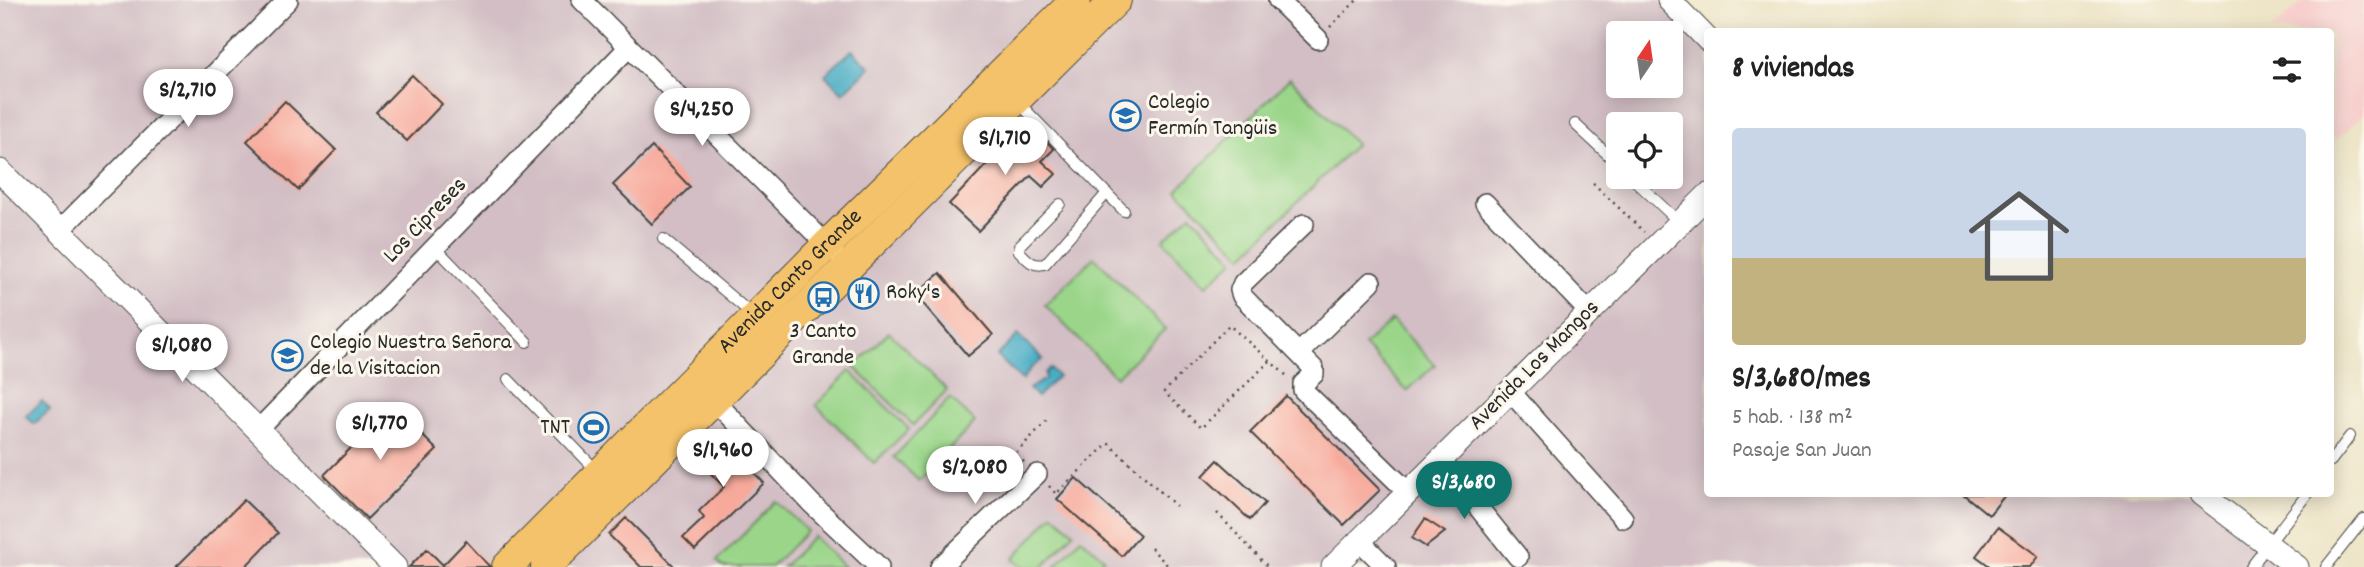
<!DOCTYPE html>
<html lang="es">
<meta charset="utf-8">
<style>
:root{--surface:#fff;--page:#f2f2f2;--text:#222;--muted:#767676;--line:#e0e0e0;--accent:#0f766e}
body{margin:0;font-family:Dekko,sans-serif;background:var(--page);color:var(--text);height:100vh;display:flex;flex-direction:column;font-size:26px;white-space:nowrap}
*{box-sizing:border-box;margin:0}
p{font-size:23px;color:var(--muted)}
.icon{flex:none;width:38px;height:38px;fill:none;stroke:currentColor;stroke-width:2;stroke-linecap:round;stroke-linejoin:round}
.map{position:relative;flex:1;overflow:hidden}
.panel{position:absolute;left:1704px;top:28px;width:630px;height:469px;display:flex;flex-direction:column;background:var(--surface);border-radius:7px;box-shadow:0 4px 18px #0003}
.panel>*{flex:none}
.needle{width:46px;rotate:13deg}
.fabs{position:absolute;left:1606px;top:21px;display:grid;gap:14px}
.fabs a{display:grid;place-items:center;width:77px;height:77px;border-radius:7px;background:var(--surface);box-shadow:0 4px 18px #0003;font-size:35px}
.price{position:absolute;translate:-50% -60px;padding:0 16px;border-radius:24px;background:#fff;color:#222;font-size:23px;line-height:46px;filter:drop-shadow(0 2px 4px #0008)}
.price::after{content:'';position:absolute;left:50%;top:42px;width:21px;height:16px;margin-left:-10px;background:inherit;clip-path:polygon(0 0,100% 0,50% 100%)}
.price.current{background:var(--accent);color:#fff}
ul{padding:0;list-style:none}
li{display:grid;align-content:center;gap:14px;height:371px;padding:0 28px}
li+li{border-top:2px solid var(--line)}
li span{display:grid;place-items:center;height:217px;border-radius:7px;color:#555}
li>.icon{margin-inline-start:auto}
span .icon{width:126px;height:126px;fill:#fffc;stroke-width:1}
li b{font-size:30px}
h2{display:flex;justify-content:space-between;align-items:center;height:84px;padding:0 28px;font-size:30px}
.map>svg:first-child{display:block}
.built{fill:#f7d0ce}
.industrial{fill:#d2bec4;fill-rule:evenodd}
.green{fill:#9ad589;stroke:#62805a;stroke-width:2}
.water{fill:#44abc4;stroke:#386b78;stroke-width:2}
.building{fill:#f7aa9c}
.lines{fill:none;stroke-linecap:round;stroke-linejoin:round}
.service-casing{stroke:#484743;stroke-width:12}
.minor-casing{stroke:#484743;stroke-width:22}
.tertiary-casing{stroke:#484743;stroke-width:25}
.primary-casing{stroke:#484743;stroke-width:32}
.path{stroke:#484743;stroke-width:2.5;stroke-dasharray:2 5;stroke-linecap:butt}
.service{stroke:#fff;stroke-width:10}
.minor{stroke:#fff;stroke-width:19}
.tertiary{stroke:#fff;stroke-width:23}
.primary{stroke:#f4c26a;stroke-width:30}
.labels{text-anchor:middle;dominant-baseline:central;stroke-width:6;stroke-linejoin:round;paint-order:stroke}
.poi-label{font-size:23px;fill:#2b2b2b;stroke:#fbf7ec;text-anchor:start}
.street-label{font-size:23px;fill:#2b2b2b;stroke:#fbf7ec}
</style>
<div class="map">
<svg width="2364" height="567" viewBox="0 0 2364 567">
<rect width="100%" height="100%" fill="#fbf7ec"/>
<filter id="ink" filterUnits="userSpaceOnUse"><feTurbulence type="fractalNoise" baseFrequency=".0143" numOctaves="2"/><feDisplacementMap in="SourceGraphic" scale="14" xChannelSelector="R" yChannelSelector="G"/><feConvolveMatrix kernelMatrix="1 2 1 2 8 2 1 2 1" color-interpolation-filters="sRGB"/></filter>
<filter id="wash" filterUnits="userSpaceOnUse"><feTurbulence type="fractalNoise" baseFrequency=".00686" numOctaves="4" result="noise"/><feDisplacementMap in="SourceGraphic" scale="28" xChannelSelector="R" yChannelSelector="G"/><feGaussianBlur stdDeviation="1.57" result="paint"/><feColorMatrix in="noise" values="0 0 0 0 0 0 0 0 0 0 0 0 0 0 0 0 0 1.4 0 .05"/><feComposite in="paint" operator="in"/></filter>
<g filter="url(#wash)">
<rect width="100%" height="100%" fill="#eee5c8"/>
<path class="built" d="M2304,0h60v114l-28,26 -5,-6v-102l-61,-1z"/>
<path class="industrial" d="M0,0h1659l49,49v445h487l95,73h-2290zM1619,33h52v53h-52zM1619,124h52v53h-52z"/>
<path class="green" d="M1290,78l66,66 -113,112 -66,-66z
M1191,214l43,46 -28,26 -43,-46z
M1094,257l71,72 -49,48 -71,-72z
M1392,320l43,45 -28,26 -43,-46z
M889,332l58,58 -34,35 -59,-58z
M850,371l59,58 -35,34 -58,-58z
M950,398l25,24 -56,59 -25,-24z
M776,501l31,30 -36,36h-48l-6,-6z
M1053,514l21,18 -31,35h-21l-9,-8z
M813,536l31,31h-61z
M1081,538l23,20 -8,9h-41z"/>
<path class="water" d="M852,50l18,17 -27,26 -18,-18z
M1018,335l25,24 -12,9 -9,12 -25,-24z
M1050,368l8,8 -21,21 -8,-8 16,-10v-6z
M42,401l8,9 -16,14 -8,-8z"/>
<g id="blocks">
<path class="building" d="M412,75l30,29 -35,37 -31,-29z
M285,101l51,49 -38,40 -51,-49z
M1027,122l27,27 -12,12 14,13 -13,13 -12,-11 -53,55 -29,-27z
M652,147l38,40 -38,37 -39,-39z
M940,273l53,62 -25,21 -53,-62z
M1286,396l94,94 -36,35 -94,-93z
M393,406l44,44 -70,69 -43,-44z
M719,436l45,47 -69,67 -12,-12 21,-20 -5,-7 25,-24 -28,-29z
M1218,460l47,43 -15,17 -47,-44z
M1076,478l64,57 -18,21 -65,-57z
M1963,494h43l-17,21z
M244,500l34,33 -33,34h-69z
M626,518l49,49h-34l-32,-32z
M1425,519l20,13 -19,15 -14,-9z
M1998,527l40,29 -8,11h-39l-15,-11z
M466,541l24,26h-81l18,-18 16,16z"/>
</g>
</g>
<g filter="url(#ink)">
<use href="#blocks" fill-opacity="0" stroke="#484743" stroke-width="2"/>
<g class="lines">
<defs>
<path id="service" d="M1019,103l105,108
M1575,124l44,41
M1631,177l49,46
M1060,204l-41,42v5c8,8 13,16 26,13l62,-71
M663,239l90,76
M435,247l92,95
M508,379l90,93
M2331,461l19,-25
M2251,567l56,-73
M2326,567l38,-48"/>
<path id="minor" d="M582,0l252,252
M1278,0l40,39
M1485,203l104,109
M1304,224l-61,59 -3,7 2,6 72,73v5l-11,10v6l106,103
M60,230l228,-230
M1299,353l72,-71
M1510,391l113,127
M715,401l97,103 67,63
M258,430l371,-383
M1441,461l77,96
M1360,541l26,26
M940,567l97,-93"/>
<path id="tertiary" d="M1669,0l39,40
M0,171l395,396
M2201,494l96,73
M1333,567l375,-372"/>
<g id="primary">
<path id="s1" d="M507,567l320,-322 249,-245"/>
<path d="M546,567l570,-567"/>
</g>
</defs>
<use href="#service" class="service-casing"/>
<use href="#minor" class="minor-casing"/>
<use href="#tertiary" class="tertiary-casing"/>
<use href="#primary" class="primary-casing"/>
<path class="path" d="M1330,27l27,-27
M1593,183l51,49
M1270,361l-69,67 -37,-36 65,-67 58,51
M1024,462l-9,-8 35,-37
M1049,486l7,8 52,-51 68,63
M1217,513l51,54
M1151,548l18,19"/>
<use href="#service" class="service"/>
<use href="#minor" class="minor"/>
<use href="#tertiary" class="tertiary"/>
<use href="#primary" class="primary"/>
</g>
</g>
<defs>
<symbol id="school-ring" viewBox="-11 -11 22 22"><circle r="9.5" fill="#fbf7ec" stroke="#1f6fb2" stroke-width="1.5"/><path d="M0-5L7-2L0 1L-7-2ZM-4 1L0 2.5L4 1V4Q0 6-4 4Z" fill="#1f6fb2"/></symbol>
<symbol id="restaurant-ring" viewBox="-11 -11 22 22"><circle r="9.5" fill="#fbf7ec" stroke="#1f6fb2" stroke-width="1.5"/><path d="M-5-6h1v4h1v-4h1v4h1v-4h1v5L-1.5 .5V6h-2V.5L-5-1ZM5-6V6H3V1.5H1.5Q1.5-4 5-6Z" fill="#1f6fb2"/></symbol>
<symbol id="bus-ring" viewBox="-11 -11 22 22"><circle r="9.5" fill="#fbf7ec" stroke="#1f6fb2" stroke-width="1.5"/><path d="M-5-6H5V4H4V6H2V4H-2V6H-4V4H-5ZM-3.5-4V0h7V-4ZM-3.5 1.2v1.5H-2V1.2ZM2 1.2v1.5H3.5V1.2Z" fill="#1f6fb2"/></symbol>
<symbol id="stadium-ring" viewBox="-11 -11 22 22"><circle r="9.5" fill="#fbf7ec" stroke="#1f6fb2" stroke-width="1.5"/><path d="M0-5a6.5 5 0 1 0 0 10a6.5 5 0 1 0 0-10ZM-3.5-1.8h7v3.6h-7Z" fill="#1f6fb2"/></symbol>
</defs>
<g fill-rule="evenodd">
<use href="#school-ring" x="1108" y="98" width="35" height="35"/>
<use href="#restaurant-ring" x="846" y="276" width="35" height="35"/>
<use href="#bus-ring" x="806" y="280" width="35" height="35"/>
<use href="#school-ring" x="270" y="338" width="35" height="35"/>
<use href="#stadium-ring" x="576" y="410" width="35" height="35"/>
</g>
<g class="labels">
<g class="poi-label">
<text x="1148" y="103">Colegio<tspan x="1148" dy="26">Fermín Tangüis</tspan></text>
<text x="886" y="293">Roky's</text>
<text x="823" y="332" text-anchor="middle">3 Canto<tspan x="823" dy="26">Grande</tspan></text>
<text x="310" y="343">Colegio Nuestra Señora<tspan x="310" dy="26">de la Visitacion</tspan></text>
<text x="570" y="428" text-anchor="end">TNT</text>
</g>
<g class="street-label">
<text transform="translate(426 221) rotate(-46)">Los Cipreses</text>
<text stroke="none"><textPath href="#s1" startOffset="402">Avenida Canto Grande</textPath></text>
<text transform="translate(1535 366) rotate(-45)">Avenida Los Mangos</text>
</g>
</g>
</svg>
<div class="fabs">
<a><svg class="needle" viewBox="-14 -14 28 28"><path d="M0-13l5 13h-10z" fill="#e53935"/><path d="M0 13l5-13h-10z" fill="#767676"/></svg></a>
<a><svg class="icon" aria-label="locate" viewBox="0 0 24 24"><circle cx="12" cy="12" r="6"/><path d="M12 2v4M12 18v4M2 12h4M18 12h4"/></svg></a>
</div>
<b class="price" style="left:188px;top:129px">S/2,710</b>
<b class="price" style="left:702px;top:148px">S/4,250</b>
<b class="price" style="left:1005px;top:177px">S/1,710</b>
<b class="price" style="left:182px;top:384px">S/1,080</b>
<b class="price" style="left:380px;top:462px">S/1,770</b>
<b class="price" style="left:723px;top:489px">S/1,960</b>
<b class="price" style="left:975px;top:506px">S/2,080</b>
<b class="price current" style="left:1464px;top:521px">S/3,680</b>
<section class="panel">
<h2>8 viviendas<svg class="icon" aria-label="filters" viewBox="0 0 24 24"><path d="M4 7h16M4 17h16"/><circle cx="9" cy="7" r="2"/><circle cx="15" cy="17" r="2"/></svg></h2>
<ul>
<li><span style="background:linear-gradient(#c9d6e8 60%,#c2b280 0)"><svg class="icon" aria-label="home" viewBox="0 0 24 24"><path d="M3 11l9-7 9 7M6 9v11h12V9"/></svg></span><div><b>S/3,680/mes</b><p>5 hab. · 138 m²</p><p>Pasaje San Juan</p></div></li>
</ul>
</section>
</div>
